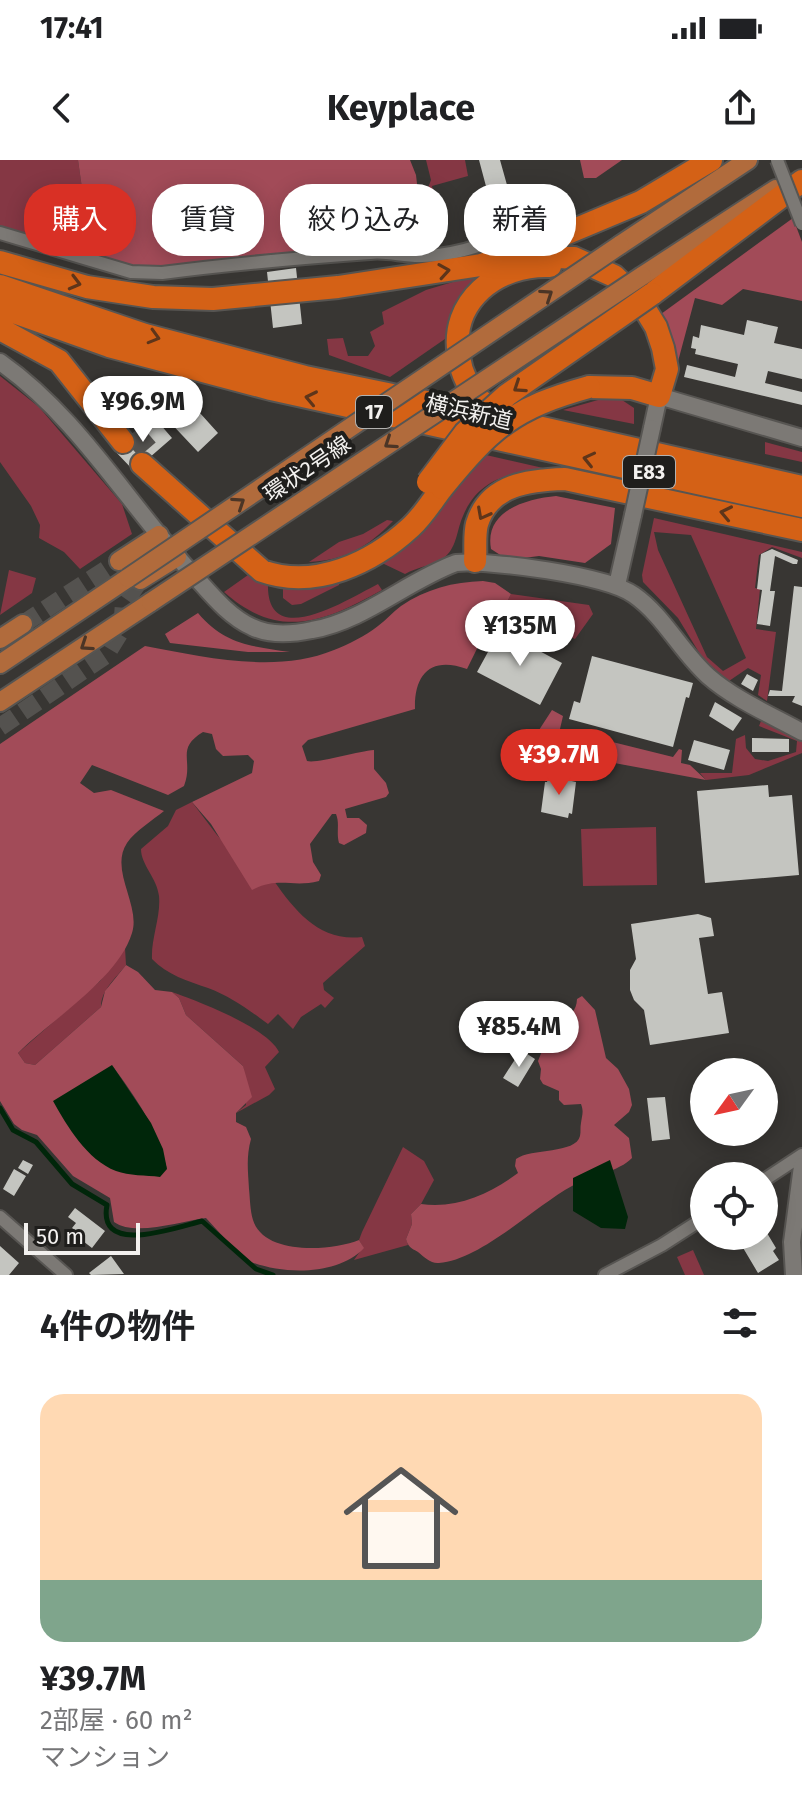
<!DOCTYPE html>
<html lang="ja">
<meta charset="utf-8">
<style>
:root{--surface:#fff;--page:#f2f2f2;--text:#202124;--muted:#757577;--accent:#d93025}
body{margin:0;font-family:"Fira Sans","Noto Sans JP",sans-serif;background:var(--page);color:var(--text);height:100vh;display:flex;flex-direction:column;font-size:30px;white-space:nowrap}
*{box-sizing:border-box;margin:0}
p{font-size:26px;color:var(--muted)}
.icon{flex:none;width:44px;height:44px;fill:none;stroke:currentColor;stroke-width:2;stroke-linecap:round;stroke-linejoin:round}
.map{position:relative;height:1115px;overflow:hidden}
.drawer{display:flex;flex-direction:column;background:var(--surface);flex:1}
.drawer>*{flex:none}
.hud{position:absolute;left:24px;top:24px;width:754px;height:72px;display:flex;gap:16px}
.needle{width:52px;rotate:237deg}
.tools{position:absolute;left:690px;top:898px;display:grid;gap:16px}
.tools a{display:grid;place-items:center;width:88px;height:88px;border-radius:50%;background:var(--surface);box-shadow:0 4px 20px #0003;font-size:40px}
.scale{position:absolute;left:24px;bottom:20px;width:116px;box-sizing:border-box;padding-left:8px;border:4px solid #f3f1ef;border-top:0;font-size:22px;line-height:28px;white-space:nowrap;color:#f3f1ef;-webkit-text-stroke:6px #1f1e1c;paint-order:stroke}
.price{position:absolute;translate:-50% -68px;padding:0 18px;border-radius:28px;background:#fff;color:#222;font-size:26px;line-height:52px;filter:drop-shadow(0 2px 4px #0008)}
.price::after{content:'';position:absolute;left:50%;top:48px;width:24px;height:18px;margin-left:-12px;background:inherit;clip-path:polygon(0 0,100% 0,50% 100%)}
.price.on{background:var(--accent);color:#fff}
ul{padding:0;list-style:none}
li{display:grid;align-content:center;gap:16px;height:424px;padding:0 40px}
li span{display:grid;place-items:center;height:248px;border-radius:24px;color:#555}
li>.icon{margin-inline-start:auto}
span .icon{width:144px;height:144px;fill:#fffc;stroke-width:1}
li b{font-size:34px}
h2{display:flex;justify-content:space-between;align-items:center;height:96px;padding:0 40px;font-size:34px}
.tag{padding:0 28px;border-radius:32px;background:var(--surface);box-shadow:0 4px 20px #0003;font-size:28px;line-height:72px}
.tag.on{background:var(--accent);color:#fff}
.status{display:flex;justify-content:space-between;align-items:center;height:56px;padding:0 40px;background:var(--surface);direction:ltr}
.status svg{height:22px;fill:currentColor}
header{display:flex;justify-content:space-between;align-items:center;height:104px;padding:0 40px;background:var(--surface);font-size:36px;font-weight:700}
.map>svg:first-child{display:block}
.green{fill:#853744;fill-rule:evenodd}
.forest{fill:#a24b58;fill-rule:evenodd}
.water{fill:#00260a}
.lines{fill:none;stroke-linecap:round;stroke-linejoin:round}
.stream{stroke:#00260a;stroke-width:5}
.building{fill:#c4c5c0}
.primary-tunnel{stroke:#54524f;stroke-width:18;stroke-dasharray:18 9;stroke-linecap:butt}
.highway-tunnel{stroke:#54524f;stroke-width:22;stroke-dasharray:22 11;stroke-linecap:butt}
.street-casing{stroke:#575552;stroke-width:16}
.secondary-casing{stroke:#575552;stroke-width:20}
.primary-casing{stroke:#575552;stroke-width:22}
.highway-casing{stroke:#575552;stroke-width:26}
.street{stroke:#7c7975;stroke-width:12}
.secondary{stroke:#7c7975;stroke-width:16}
.primary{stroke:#b16b3c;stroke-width:18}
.highway{stroke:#d46116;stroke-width:22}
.street-bridge-casing{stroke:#575552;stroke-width:16;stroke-linecap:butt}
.secondary-bridge-casing{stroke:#575552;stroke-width:20;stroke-linecap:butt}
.primary-bridge-casing{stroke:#575552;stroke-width:22;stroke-linecap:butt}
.highway-bridge-casing{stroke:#575552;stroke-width:26;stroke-linecap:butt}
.street-bridge{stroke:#7c7975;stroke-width:12}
.secondary-bridge{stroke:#7c7975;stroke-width:16}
.primary-bridge{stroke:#b16b3c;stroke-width:18}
.highway-bridge{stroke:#d46116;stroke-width:22}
.oneway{stroke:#5e351a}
.oneway2{stroke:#4b3526}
.labels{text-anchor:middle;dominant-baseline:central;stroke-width:8;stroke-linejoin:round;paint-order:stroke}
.shield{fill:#1f1e1c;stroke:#b3b2b0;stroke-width:2}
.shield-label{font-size:20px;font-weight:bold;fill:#f3f1ef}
.street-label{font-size:22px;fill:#f3f1ef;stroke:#1f1e1c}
</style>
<div class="status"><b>17:41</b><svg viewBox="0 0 49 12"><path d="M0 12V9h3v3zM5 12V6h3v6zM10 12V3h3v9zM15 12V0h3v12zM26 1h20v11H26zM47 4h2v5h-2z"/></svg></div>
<header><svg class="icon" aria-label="back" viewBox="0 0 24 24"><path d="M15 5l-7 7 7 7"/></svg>Keyplace<svg class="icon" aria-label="share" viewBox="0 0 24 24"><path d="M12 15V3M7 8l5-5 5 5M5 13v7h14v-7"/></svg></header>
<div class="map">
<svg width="802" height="1115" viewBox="0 0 802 1115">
<rect width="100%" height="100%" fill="#383633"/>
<path class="green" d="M0,0h78l9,64 -21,23 -66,-18z
M426,0h39l3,16 -36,10 11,45 -11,-6 -6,-32 5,-13z
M483,113l-28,59 -65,45 -61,-22 -2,-16 16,-1 5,18h20l7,-10 -5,-14 14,-8 -2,-12 44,-22z
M0,216l39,31 83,97 10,30 -52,35 -16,-17 -25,-14 1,-13 -9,-19 -31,-44z
M605,238l17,2 12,8v16l-71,-14z
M765,282l37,10v10l-37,-8z
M486,295l66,15c-38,1 -73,7 -89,46 -6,13 -6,30 -17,40 -10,9 -29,11 -41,18l-23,-11 46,-37 48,-63z
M654,358l148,34v6l-30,-11 -13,8 -4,33 5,1 -4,40 20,3 -9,69 -9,-6 3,-20 -13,-7 -19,13 -26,-22 -25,-41 -35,-36 -1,-7zM654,372l37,3 55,123 -23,13 -16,-14 -49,-107z
M387,360l6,1c-25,26 -47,39 -84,41l30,-20 24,-8z
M9,410l27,8 -4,15 -32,22z
M248,415l20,7c-3,71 80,17 110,2l4,6c-57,32 -103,51 -158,2z
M340,421l-1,4 -38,19 -9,1 -9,-7v-14z
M511,434l78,11 4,9 -18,25 -71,-31z
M761,561l41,19v13l-53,22 -43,5 -6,-7h32l4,-34 9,-4 1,13 9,11 13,2 28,-9 1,-11 -38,-15z
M192,642l25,33 46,49 11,-3c22,31 46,61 88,56l3,9 -42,37 1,7 10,8 -9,10 -4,-4 -20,13 -8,12 -15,-15 -10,10c-19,-14 -38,-28 -60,-36 -20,-7 -41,-13 -56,-29 -1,-21 9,-42 7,-63 -2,-18 -18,-31 -18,-47l27,-23 8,-16z
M656,667l1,58 -74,1 -2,-57z
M125,788l1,17c-10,13 -25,25 -25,42l-66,58 -10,-2 -7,-10 82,-72z
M172,832c26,9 96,36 107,60l-14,15 10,22 -6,6 -33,18 10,-8 -3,-39 -57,-51 -7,-17z
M403,987l21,14 10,19 -13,24 -10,10 1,10 -6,15 2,6 -54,15 9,-13 -4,-7 3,-8z
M693,1090l11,25h-19l-8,-18z"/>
<path class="forest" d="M78,0h332l6,15 6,52 13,8v13l-21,2 -23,-6 -32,2 -51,9 -179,21c-22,-5 -49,-9 -63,-29l7,-16 14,-7z
M580,0h42l-26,18h-12z
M793,58l9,24v59l-59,-12 -21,16 -27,-7 -19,71 -15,-55z
M556,336l59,12 -4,36 -26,19 -46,-7 -31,4 -17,-11c-7,-39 36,-50 65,-53z
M483,421l12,2 16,11 -7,14 -6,-2 -31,63c-35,-13 -53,4 -52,40l-107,31 -6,6 5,15c10,3 51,-10 67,-11v19l12,14 3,10 -3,4 -41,12 2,9h12l8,7 -1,8 -22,12 -5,-2c-3,-11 1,-19 -3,-29h-4l-22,30 3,18 8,13 -2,6c-27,7 -40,-5 -67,9l-41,-66 -19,-22 60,-29 2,-12 -6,-6 -25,1 -7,-7 -4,-15 -9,-2c-28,17 -9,28 -19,54l-16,9 -76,-30 -12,18 14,10 17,-3 53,21c-11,9 -29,20 -37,32 -18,27 14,62 5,90 -14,46 -81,87 -114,120l7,10 10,2 66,-58 4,-16 21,-26 12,7 17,18 17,2 7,6 7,17 57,51 9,31 -16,16v9l10,5 5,12c-5,18 -3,32 -2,50 1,9 1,21 4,31 11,36 79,31 106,20l5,8c-25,27 -79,27 -113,14 -17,-12 -31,-29 -45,-44 -25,3 -71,19 -92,4l-4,-24 -37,-22 -36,-41 -15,-5 -8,-6 -14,-23v-357l145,-98c59,11 131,28 189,4 15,-6 31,-14 44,-24 8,-6 15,-14 23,-20 25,-17 52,-24 82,-25zM112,905c26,36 44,61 55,104z
M198,453c27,32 53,33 92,39h-42l-78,-9 -5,-9z
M552,550l11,6 -3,13 113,28 6,-8 3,1 -1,13 9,2 16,15 -178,-33z
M582,836l13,14 11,48 12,11 11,20 3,16 -3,7 -15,13 15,13 3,20c-12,13 -43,19 -60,28 -37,20 -91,74 -133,77 -8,1 -15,-6 -21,-11 -7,-4 -10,-5 -12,-13l6,-15 -1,-10 10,-10c36,5 69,-10 97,-31l-3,-7 1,-7c15,-11 60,-5 64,-23 1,-4 0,-9 1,-13 1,-8 3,-11 0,-19l-17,1 -5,-5v-9l-16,-7 -3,-5 1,-10 -3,-8 6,-15 -5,-4 -9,3 -7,-12 3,-8c17,-10 50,2 51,-26z"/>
<path class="water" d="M112,905l39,58 12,26 4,20 -7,8c-14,-2 -31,-1 -44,-6 -29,-11 -49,-45 -63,-70z
M610,1000l18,57 -3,12 -24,-1 -28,-17v-33z"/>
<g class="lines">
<path class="stream" d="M0,948l13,22 23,12 36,42 35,21c-10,52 70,22 95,16l54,48 17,6"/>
</g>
<path class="building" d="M479,0h21l7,25 -20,5z
M296,108l6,56 -29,4 -6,-56z
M747,160l31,7 -4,16 28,6v30l-34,-8 -3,12 37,9v13l-118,-28 3,-12 48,12 3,-13 -43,-10 1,-5 -5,-1 2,-12 6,2 2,-13 43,10z
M172,222l46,51 -20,19 -48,-51z
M153,256l19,22 -38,33 -20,-21z
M772,389l26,11 -1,4h-4l-18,-8 -5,35h5l-5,35 -13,-2 5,-34 -5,-1 4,-35z
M794,426l8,1v119l-10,-4 3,-6h-27l2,-6 12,1z
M500,470l62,33 -22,42 -63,-33z
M592,496l101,27 -4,15 -3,-1 -13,50 -104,-28 5,-18 6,2z
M747,514l11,6 -5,11 -12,-7z
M715,542l27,16 -9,13 -24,-15z
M752,578l37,1v13h-37z
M694,580l36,10 -6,20 -36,-10z
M549,616l27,6 -4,32 -3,-1 -1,5 -27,-6 4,-30h2z
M768,625l1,12 23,-2 7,80 -94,8 -8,-92z
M698,754l13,4 3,18 -15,2 9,56 14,-2 7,41 -79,12 -6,-35 -10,-10 -4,-10v-20l6,-11 -5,-35z
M521,890l14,9 -17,28 -15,-9z
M665,937l5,42 -18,2 -5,-43z
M23,1000l10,5 -5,9 -10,-6z
M14,1009l12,7 -12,20 -11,-7z
M75,1048l30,23 -13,17 -17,-13 3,-3 -6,-4 4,-5 -8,-6z
M764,1068l12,20 -3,3 6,9 -21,13 -22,-37h28z
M0,1086l19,17 -10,12h-9z
M111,1096l13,18 -33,1 -2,-2z"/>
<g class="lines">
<path class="primary-tunnel" d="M23,464l96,-63
M0,567l106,-72 16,-26 2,-26 16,-23"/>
<path class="highway-tunnel" d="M133,273l19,22"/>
<defs>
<path id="street" d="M0,73l131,39 31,1c69,-9 138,-15 208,-20 16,-2 32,3 49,3 35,1 94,-18 120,-40
M764,1020l38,-25
M0,1057l66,58
M605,1115l57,-30 42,-27"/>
<path id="secondary" d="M0,202c77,54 126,139 189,208 19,20 37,45 63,57 18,9 41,7 60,3 52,-9 95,-49 144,-67 35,-3 150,12 178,32 30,21 47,57 74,81 26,23 63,39 94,56
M652,268l7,-32 143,42
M617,425l16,-70
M794,1115l-2,-33 10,-76"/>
<path id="primary" d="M620,85l128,-85
M642,116l134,-87
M119,401l40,-26
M140,420l37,-23
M0,479l23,-15
M0,504l128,-86
M0,542l151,-100"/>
<path id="highway" d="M522,92l119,-50 70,-42
M0,102l87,25 66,10 60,2 125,-12 143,-22 36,-11 57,4 40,18 26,25 16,26 7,21 4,21 -8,27
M0,126l145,49 160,42 131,27 366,83
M652,134l150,-113
M0,147l109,39 162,43 531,117
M0,169l59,32 64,81
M589,227l43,1 27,8
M503,253c-6,-4 -16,-7 -22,-12 -12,-11 -20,-29 -22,-44 -10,-56 38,-93 91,-91
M142,304l120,107c53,19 110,-8 149,-44 12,-11 21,-26 31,-39
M475,401c1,-11 -1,-26 2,-37 12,-40 53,-44 88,-45l237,51"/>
</defs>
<use href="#street" class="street-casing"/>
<use href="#secondary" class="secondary-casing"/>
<use href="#primary" class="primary-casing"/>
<use href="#highway" class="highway-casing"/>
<use href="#street" class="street"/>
<use href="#secondary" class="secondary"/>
<use href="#primary" class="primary"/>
<use href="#highway" class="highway"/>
<defs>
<path id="street-bridge" d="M777,0l25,64"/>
<path id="secondary-bridge" d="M633,355l19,-87"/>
<path id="primary-bridge" d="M128,418l492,-333
M151,442l491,-326"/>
<path id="highway-bridge" d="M428,322l37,-49 42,-38 145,-101
M442,328c49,-60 71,-80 147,-101"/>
</defs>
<use href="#street-bridge" class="street-bridge-casing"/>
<use href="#secondary-bridge" class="secondary-bridge-casing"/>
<use href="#primary-bridge" class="primary-bridge-casing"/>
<use href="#highway-bridge" class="highway-bridge-casing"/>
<use href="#street-bridge" class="street-bridge"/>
<use href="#secondary-bridge" class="secondary-bridge"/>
<use href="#primary-bridge" class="primary-bridge"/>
<use href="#highway-bridge" class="highway-bridge"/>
</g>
<defs><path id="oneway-chevron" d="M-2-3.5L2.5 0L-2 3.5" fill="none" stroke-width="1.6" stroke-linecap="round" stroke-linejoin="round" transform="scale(2)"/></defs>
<g class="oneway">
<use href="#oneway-chevron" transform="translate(444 111) rotate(-9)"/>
<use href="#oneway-chevron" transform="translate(75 123) rotate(15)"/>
<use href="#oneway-chevron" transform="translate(154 177) rotate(16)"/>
<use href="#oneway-chevron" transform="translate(519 227) rotate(146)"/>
<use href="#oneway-chevron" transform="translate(311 238) rotate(-168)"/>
<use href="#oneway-chevron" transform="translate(589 299) rotate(-167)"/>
<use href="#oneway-chevron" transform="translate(726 353) rotate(-168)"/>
<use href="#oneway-chevron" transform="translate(483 354) rotate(118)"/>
</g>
<g class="oneway2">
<use href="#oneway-chevron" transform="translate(547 135) rotate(-34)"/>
<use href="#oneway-chevron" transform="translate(390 283) rotate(146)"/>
<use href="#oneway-chevron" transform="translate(239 343) rotate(-34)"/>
<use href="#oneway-chevron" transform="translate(86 485) rotate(146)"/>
</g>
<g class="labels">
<g class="shield">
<rect x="356" y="236" width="36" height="32" rx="6"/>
<rect x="623" y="296" width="52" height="32" rx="6"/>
</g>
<g class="shield-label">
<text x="374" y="252">17</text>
<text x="649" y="312">E83</text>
</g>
<g class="street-label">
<text transform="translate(469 252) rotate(13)">横浜新道</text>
<text transform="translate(307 309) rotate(-34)">環状2号線</text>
</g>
</g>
</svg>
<div class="tools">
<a><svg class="needle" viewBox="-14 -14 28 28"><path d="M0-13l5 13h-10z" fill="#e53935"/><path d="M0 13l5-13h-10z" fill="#757577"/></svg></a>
<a><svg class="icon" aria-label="locate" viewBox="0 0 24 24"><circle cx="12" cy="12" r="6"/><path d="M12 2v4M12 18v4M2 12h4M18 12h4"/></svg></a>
</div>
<div class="scale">50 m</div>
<b class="price" style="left:143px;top:284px">¥96.9M</b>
<b class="price" style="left:520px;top:508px">¥135M</b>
<b class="price on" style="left:559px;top:637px">¥39.7M</b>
<b class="price" style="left:519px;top:909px">¥85.4M</b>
<div class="hud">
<a class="tag on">購入</a>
<a class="tag">賃貸</a>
<a class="tag">絞り込み</a>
<a class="tag">新着</a>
</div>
</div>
<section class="drawer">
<h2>4件の物件<svg class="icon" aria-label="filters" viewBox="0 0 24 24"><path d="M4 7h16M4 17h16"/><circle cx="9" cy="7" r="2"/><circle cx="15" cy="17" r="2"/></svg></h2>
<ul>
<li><span style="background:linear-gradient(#ffd9b3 75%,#7fa58c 0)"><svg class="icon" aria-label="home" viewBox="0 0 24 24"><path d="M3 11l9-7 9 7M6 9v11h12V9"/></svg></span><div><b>¥39.7M</b><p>2部屋 · 60 m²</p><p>マンション</p></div></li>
</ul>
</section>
